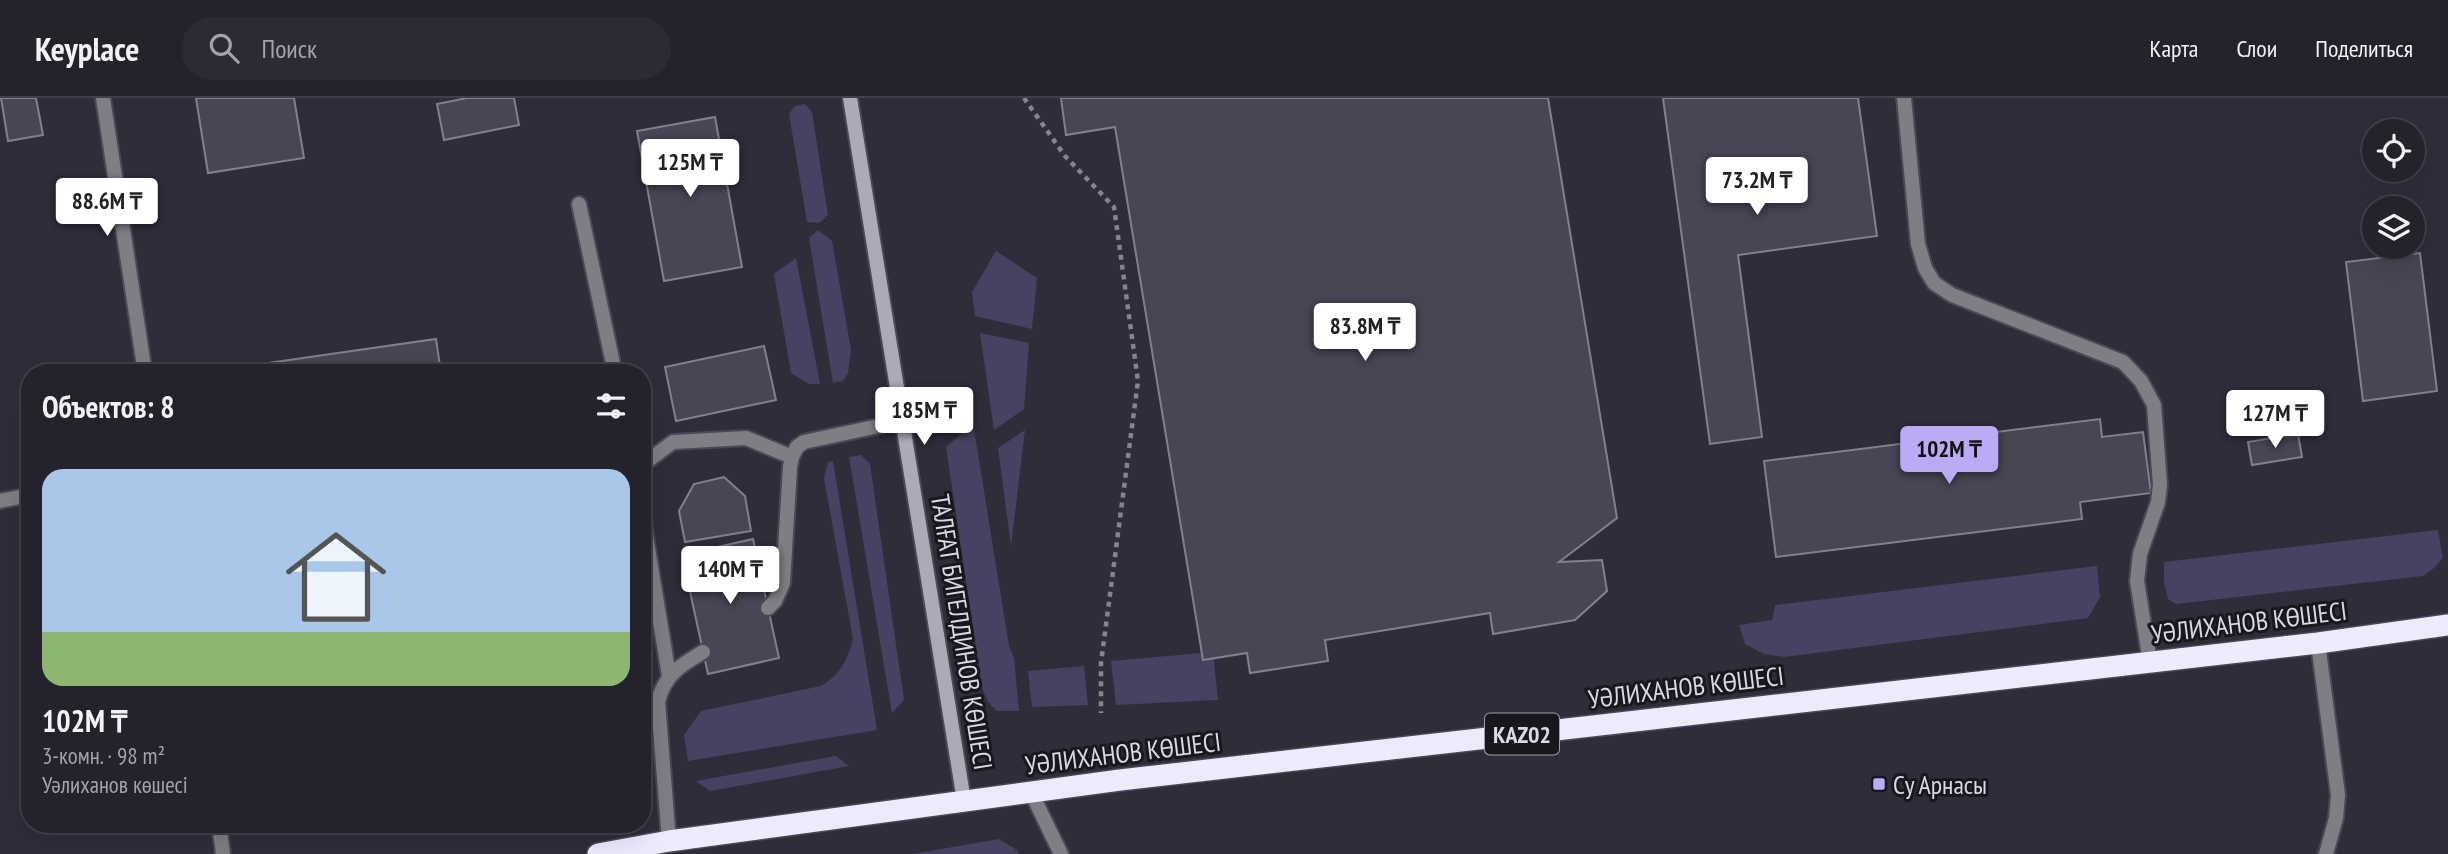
<!DOCTYPE html>
<html lang="ru">
<meta charset="utf-8">
<style>
:root{--surface:#24222c;--page:#2c2a34;--text:#f1f3f6;--muted:#a3a4a9;--line:#413f48;--accent:#bbaaf6}
body{margin:0;font-family:"PT Sans Narrow",sans-serif;background:var(--page);color:var(--text);height:100vh;display:flex;flex-direction:column;font-size:26px;white-space:nowrap}
*{box-sizing:border-box;margin:0}
p{font-size:23px;color:var(--muted)}
.icon{flex:none;width:38px;height:38px;fill:none;stroke:currentColor;stroke-width:2;stroke-linecap:round;stroke-linejoin:round}
.map{position:relative;flex:1;overflow:hidden}
.side{position:absolute;left:21px;top:266px;width:630px;height:469px;display:flex;flex-direction:column;background:var(--surface);border-radius:28px;box-shadow:0 7px 28px #0002,0 0 0 2px var(--line)}
.side>*{flex:none}
.buttons{position:absolute;left:2362px;top:21px;display:grid;gap:14px}
.buttons a{display:grid;place-items:center;width:63px;height:63px;border-radius:50%;background:var(--surface);box-shadow:0 7px 28px #0002,0 0 0 2px var(--line);font-size:35px}
.price{position:absolute;translate:-50% -60px;padding:0 16px;border-radius:7px;background:#fff;color:#222;font-size:23px;line-height:46px;filter:drop-shadow(0 2px 4px #0008)}
.price::after{content:'';position:absolute;left:50%;top:42px;width:21px;height:16px;margin-left:-10px;background:inherit;clip-path:polygon(0 0,100% 0,50% 100%)}
.price.on{background:var(--accent);color:#111}
ul{padding:0;list-style:none}
li{display:grid;align-content:center;gap:14px;height:371px;padding:0 21px}
li+li{border-top:2px solid var(--line)}
li span{display:grid;place-items:center;height:217px;border-radius:21px;color:#555}
li>.icon{margin-inline-start:auto}
span .icon{width:126px;height:126px;fill:#fffc;stroke-width:1}
li b{font-size:30px}
h2{display:flex;justify-content:space-between;align-items:center;height:84px;padding:0 21px;font-size:30px}
header{display:flex;align-items:center;gap:42px;box-sizing:border-box;height:98px;padding:0 35px;background:var(--surface);border-bottom:2px solid var(--line)}
header strong{font-size:33px}
nav{display:flex;gap:38px;margin-inline-start:auto;font-size:24px}
.search{width:490px;height:63px;background:var(--page);display:flex;align-items:center;gap:18px;box-sizing:border-box;padding:0 24px;border-radius:38px;color:var(--muted);font-size:26px}
.map>svg:first-child{display:block}
.green{fill:#484161}
.building{fill:#484554;stroke:#827f90;stroke-width:2}
.lines{fill:none;stroke-linecap:round;stroke-linejoin:round}
.lane-casing{stroke:#4b4856;stroke-width:18}
.street-casing{stroke:#4b4856;stroke-width:18}
.secondary-casing{stroke:#4b4856;stroke-width:18}
.highway-casing{stroke:#4b4856;stroke-width:24}
.path{stroke:#868490;stroke-width:4.5;stroke-dasharray:5 5;stroke-linecap:butt}
.lane{stroke:#7f7e85;stroke-width:14}
.street{stroke:#7f7e85;stroke-width:14}
.secondary{stroke:#acaab6;stroke-width:14}
.highway{stroke:#efebfe;stroke-width:21}
.poi-dot{fill:#bbaaf6;stroke:#18171d;stroke-width:2.5}
.labels{text-anchor:middle;dominant-baseline:central;stroke-width:6;stroke-linejoin:round;paint-order:stroke}
.shield{fill:#18171d;stroke:#a09ea7;stroke-width:2}
.shield-label{font-size:24px;font-weight:bold;fill:#dad8e2}
.street-label{font-size:26px;fill:#dad8e2;stroke:#18171d}
.poi-label{font-size:26px;fill:#dad8e2;stroke:#18171d;text-anchor:start}
</style>
<header>
<strong>Keyplace</strong>
<div class="search"><svg class="icon" aria-label="search" viewBox="0 0 24 24"><circle cx="10" cy="10" r="6"/><path d="M15 15l6 6"/></svg>Поиск</div>
<nav><a>Карта</a><a>Слои</a><a>Поделиться</a></nav>
</header>
<div class="map">
<svg width="2448" height="756" viewBox="0 0 2448 756">
<rect width="100%" height="100%" fill="#302d3b"/>
<path class="green" d="M805,6l7,8 16,103 -9,8 -12,-1 -18,-108 6,-8z
M818,132l14,11 19,109 -3,23 -5,8 -10,2 -24,-145z
M996,153l41,27 -5,51 -57,-13 -3,-24z
M796,160l24,126h-11l-18,-11 -17,-99z
M980,235l49,10 -5,66 -30,21z
M973,325l36,223 5,12 5,53h-22l-9,-9 -6,-14 -36,-241z
M1025,332l-14,116 -13,-98z
M861,357l9,9 34,236 -12,13 -43,-256z
M833,363l44,269 -189,31 -4,-26 17,-24 120,-25c20,-12 26,-25 32,-47l-29,-161 4,-16z
M2438,432l5,28 -9,10 -11,8 -247,28 -8,-5 -4,-17v-20z
M2097,468l3,31 -12,21 -304,39 -20,-3 -19,-10 -6,-19 33,-5 3,-15z
M1213,554l5,48 -102,5 -5,-44z
M1084,568l4,39 -56,2 -4,-36z
M836,658l13,10 -139,25 -14,-10z
M999,741l18,11 1,4h-105z"/>
<path class="building" d="M1,0h35l7,37 -35,6z
M196,0h98l10,60 -96,15z
M467,0h47l5,27 -75,15 -7,-36z
M1061,0h487l69,420 -58,44 43,-2 5,31 -32,29 -82,14 -3,-21 -165,27 3,21 -78,12 -3,-20 -44,7 -88,-533 -49,8z
M1663,0h195l19,138 -139,19 24,182 -52,7z
M715,19l27,150 -78,14 -27,-150z
M2420,155l17,138 -74,10 -17,-139z
M436,241l5,34h-235v-1z
M764,248l12,54 -100,21 -11,-54z
M2100,321l2,18 41,-5 8,61 -71,9 2,17 -306,38 -12,-96z
M2298,336l4,23 -50,8 -4,-23z
M724,379l21,19 6,35 -66,11 -6,-31 15,-27z
M753,441l26,119 -71,16 -26,-119z"/>
<g class="lines">
<defs>
<path id="lane" d="M1904,0l14,146 7,24 9,15 18,12 171,67 18,19 13,24 6,80 -2,17 -18,52 -3,27 13,81
M579,106l36,169
M642,367l31,-23 73,-4 46,19
M0,403l30,-6
M642,414l27,164
M768,510l7,-7 8,-18 7,-116 2,-10 5,-10 7,-5 98,-21
M2318,545l20,152 -2,23 -10,36
M1031,694l30,62
M669,743l-11,-139c6,-27 23,-37 45,-50"/>
<path id="street" d="M103,0l42,275
M219,726l4,30"/>
<path id="secondary" d="M850,0l114,703"/>
<path id="highway" d="M598,756l71,-13 451,-61 1198,-137 130,-18"/>
</defs>
<use href="#lane" class="lane-casing"/>
<use href="#street" class="street-casing"/>
<use href="#secondary" class="secondary-casing"/>
<use href="#highway" class="highway-casing"/>
<path class="path" d="M1024,0l41,58 49,51 24,174 -37,282v50"/>
<use href="#lane" class="lane"/>
<use href="#street" class="street"/>
<use href="#secondary" class="secondary"/>
<use href="#highway" class="highway"/>
</g>
<rect class="poi-dot" x="1872" y="679" width="14" height="14" rx="3.5"/>
<g class="labels">
<rect class="shield" x="1485" y="615.5" width="74" height="41" rx="5"/>
<g class="shield-label">
<text x="1522" y="636">KАZ02</text>
</g>
<g class="street-label">
<text transform="translate(2249 524) rotate(-7)">УӘЛИХАНОВ КӨШЕСІ</text>
<text transform="translate(962 534) rotate(81)">ТАЛҒАТ БИГЕЛДИНОВ КӨШЕСІ</text>
<text transform="translate(1686 589) rotate(-7)">УӘЛИХАНОВ КӨШЕСІ</text>
<text transform="translate(1123 655) rotate(-7)">УӘЛИХАНОВ КӨШЕСІ</text>
</g>
<g class="poi-label">
<text x="1893" y="686">Су Арнасы</text>
</g>
</g>
</svg>
<div class="buttons">
<a><svg class="icon" aria-label="locate" viewBox="0 0 24 24"><circle cx="12" cy="12" r="6"/><path d="M12 2v4M12 18v4M2 12h4M18 12h4"/></svg></a>
<a><svg class="icon" aria-label="layers" viewBox="0 0 24 24"><path d="M12 4l9 5-9 5-9-5zM3 14l9 5 9-5"/></svg></a>
</div>
<b class="price" style="left:690px;top:101px">125M ₸</b>
<b class="price" style="left:1757px;top:119px">73.2M ₸</b>
<b class="price" style="left:107px;top:140px">88.6M ₸</b>
<b class="price" style="left:1365px;top:265px">83.8M ₸</b>
<b class="price" style="left:924px;top:349px">185M ₸</b>
<b class="price" style="left:2275px;top:352px">127M ₸</b>
<b class="price on" style="left:1949px;top:388px">102M ₸</b>
<b class="price" style="left:730px;top:508px">140M ₸</b>
<section class="side">
<h2>Объектов: 8<svg class="icon" aria-label="filters" viewBox="0 0 24 24"><path d="M4 7h16M4 17h16"/><circle cx="9" cy="7" r="2"/><circle cx="15" cy="17" r="2"/></svg></h2>
<ul>
<li><span style="background:linear-gradient(#a9c7e8 75%,#8fb573 0)"><svg class="icon" aria-label="home" viewBox="0 0 24 24"><path d="M3 11l9-7 9 7M6 9v11h12V9"/></svg></span><div><b>102M ₸</b><p>3-комн. · 98 m²</p><p>Уәлиханов көшесі</p></div></li>
</ul>
</section>
</div>
